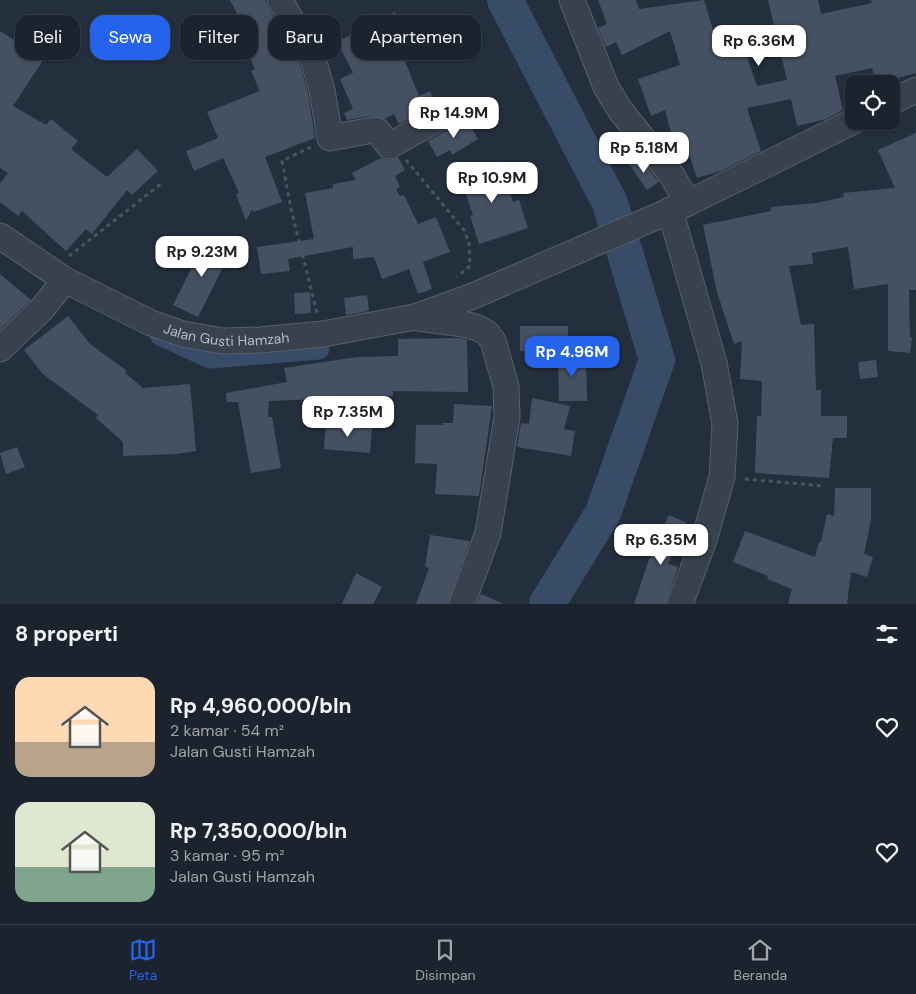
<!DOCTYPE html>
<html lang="id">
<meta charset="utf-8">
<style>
:root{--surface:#1b232e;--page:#242b36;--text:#f1f3f6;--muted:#a0a4aa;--line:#39404a;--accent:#2563eb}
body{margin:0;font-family:"DM Sans",sans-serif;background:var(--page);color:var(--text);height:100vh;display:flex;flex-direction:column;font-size:19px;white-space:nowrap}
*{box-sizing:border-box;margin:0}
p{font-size:16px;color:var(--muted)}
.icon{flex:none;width:28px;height:28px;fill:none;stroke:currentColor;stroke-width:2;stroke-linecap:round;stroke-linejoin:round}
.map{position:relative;height:604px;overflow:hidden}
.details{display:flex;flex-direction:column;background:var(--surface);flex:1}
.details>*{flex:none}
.banner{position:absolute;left:15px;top:15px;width:500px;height:45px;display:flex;gap:10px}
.tools{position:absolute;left:845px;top:75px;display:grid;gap:10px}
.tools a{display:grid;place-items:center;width:55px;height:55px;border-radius:10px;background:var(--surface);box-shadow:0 1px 4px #0004,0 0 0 1px var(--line);font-size:25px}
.price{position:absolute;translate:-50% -42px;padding:0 11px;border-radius:10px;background:#fff;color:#222;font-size:16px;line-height:32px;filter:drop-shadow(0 1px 2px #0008)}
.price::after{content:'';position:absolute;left:50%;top:30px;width:15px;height:11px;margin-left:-8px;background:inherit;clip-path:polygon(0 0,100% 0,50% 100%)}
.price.current{background:var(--accent);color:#fff}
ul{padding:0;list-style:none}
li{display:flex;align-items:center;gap:15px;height:125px;padding:0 15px}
li span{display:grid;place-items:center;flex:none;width:140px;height:100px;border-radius:15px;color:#555}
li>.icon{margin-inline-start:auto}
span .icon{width:60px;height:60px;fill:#fffc;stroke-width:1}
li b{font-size:21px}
h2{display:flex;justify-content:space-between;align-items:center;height:60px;padding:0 15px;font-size:21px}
.chip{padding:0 18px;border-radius:15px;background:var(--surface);box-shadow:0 1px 4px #0004,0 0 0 1px var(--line);font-size:18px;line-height:45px}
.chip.current{background:var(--accent);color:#fff}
.dock{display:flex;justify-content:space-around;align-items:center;height:70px;border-top:1px solid var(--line);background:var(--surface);font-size:14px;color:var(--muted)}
.dock a{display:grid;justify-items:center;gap:2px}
.dock .current{color:var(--accent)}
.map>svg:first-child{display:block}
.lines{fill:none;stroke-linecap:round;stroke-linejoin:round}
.canal{stroke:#394c67;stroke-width:21}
.river{stroke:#394c67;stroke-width:36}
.building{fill:#455162}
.minor-casing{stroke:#565f6c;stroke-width:27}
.path{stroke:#44595c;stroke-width:3;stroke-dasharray:4 4;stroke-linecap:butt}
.minor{stroke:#38414e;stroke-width:25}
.labels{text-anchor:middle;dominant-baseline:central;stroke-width:4;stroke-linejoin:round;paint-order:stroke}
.street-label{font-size:14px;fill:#b4bcc9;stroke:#1d2633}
</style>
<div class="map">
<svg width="916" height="604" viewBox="0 0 916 604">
<rect width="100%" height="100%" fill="#242f3e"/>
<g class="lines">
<path class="canal" d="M160,335l50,23 109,-9"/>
<path class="river" d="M505,0l105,203 47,157 -54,153 -56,91"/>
</g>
<path class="building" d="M230,0h35l23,50 3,-1 9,16 8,28 7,45 -50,19 17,45 -29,10 -1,-3 -6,12 -10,-27 3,-1 -16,-35 -29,13 -8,-20 32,-13 -11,-26 53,-21 -9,-20 4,-2 -17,-37 7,-3z
M598,0h38l3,9 65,-9 15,51 23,-8 15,43 30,-6 -19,-80h50l3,14 51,-11 -1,-3h45v73l-40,11 -4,-16 -37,8 8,34 -17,9 -29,7 -6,-27 -44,9 14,43 -40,20 -24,7 -13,-39 -11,2 -8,-31 -14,6 -13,-37 42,-14 -10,-34 -48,24 -6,-13 -10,5 -8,-19 9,-4z
M395,12l10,18 -10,6 24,60 11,-5 6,12 -37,21 -5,-10 -10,5 -13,-3 -24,4 -3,-7 9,-4 -13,-30 13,-6 -16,-31z
M0,31l44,28 -31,47 33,19 5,-6 27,22 -7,8 36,28 30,-28 21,22 -26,24 -5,-5 -35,44 -6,-5 -20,22 -44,-40 -4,5 -18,-14v-19l8,-10 -8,-5z
M465,117l13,22 -26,16 -2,-5 -13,7 -9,-16 31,-17z
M916,133v157h-7l1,47h2l-2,16 -22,-2v-67l-34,5 -6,-42 -36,6 1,11 -24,2 12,59 13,-1 2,66h5v26h26v22h-14l-4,40 -74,-5 2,-57h4l1,-35 -22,-2 2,-38 -8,3 -17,-52 -14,-67 68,-14v-4l46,-4 27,-6 -1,-4 52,-5 -17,-38z
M398,157l7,13 -10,6 5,11 -4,2 4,7 4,-1 14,29 18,-7 14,35 -27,10 9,27 -14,5 -9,-25 -27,10 -8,-22 -21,2v-12l-65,12 2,12 -29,3 -4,-27 57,-8 -9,-46 28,-5v-4l23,-4 -4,-7 29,-15 8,2z
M640,158l19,24 -12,8 -18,-26z
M499,161l14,41 6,-2 9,28 -49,16 -9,-28 3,-1 -14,-40z
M206,239l25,12 -33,66 -25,-12z
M0,274l31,26 -31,29z
M310,292l1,21 -16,1 -1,-21z
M367,295l2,16 -23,4 -2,-17z
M68,316l22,28 37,27 -2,2 18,15 47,-4 6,67 -19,3 -54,2v-14l-27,-24 2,-3 -55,-41 -19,-24z
M520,326h48v25h-48z
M462,338l5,2 1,52 -75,-1v5l-124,5 -1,16h4l9,51 -30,5 -13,-71h-11l-1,-9 61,-11 -3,-14 73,-11 41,-1v-17z
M558,354h28l1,47h-28z
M876,360l2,17 -18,2 -2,-17z
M532,398l38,8 -6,23 11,2 -4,25 -54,-9 4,-24 8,1z
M454,404l38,2 -13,90 -44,-2 2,-30 -22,-1 1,-38h27l-1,-2h11z
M326,423l46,4 -2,26 -46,-4z
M17,447l8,20 -19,7 -6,-21z
M835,488h36v32l-7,34 9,3 -6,20 -16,-5 -4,32h-59l4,-15 -25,-10 1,-3 -35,-14 12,-31 70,26 4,-15h2l6,-28 7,2z
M669,515l18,8 -19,41 10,3 -12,37h-32l15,-45z
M430,535l40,6 -22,63h-32l13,-36 -4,-1z
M356,573l26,14 -9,17h-31z
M481,594l23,10h-27z"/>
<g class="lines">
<defs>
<g id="minor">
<path d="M280,0l33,59 9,31 8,48 43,-8 5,1 11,15 63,-35"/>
<path d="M572,0l34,87 14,23 51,64 17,29"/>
<path d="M891,102l25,-12"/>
<path d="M670,210l44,153 11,61 -3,53 -18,63 -24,64"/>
<path id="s1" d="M0,236l65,44 86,43 32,11 39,7 38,-1 63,-6 92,-17 58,-21 215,-93 166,-82"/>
<path d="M418,318l46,6 14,4 9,5 6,8 13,45 1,31 -19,116 -26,71"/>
<path d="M0,349l41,-39 24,-30"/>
</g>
</defs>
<use href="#minor" class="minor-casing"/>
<path class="path" d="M311,147l-29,14 9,48 26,104
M406,160l58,70 5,13 1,23 -13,11
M69,256l92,-72
M745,479l79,7"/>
<use href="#minor" class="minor"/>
</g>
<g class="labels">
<g class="street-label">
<text stroke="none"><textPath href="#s1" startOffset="252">Jalan Gusti Hamzah</textPath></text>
</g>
</g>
</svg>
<div class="tools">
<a><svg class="icon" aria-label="locate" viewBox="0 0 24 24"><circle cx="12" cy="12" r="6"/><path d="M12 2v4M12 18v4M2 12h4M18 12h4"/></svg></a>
</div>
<b class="price" style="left:759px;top:67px">Rp 6.36M</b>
<b class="price" style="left:454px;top:139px">Rp 14.9M</b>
<b class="price" style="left:644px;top:174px">Rp 5.18M</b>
<b class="price" style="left:492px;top:204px">Rp 10.9M</b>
<b class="price" style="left:202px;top:278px">Rp 9.23M</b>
<b class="price current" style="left:572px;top:378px">Rp 4.96M</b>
<b class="price" style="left:348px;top:438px">Rp 7.35M</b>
<b class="price" style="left:661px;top:566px">Rp 6.35M</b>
<div class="banner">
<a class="chip">Beli</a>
<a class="chip current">Sewa</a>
<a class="chip">Filter</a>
<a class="chip">Baru</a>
<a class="chip">Apartemen</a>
</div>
</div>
<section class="details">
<h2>8 properti<svg class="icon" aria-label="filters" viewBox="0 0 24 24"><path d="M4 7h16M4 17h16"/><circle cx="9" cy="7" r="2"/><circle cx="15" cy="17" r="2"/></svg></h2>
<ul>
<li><span style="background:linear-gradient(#ffd9b3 65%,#b9a48a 0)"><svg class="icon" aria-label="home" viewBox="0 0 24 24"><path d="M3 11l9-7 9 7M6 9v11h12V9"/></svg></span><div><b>Rp 4,960,000/bln</b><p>2 kamar · 54 m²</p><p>Jalan Gusti Hamzah</p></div><svg class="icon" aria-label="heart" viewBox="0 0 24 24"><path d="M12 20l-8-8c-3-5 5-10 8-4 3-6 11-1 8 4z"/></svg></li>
<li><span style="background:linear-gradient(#dfe7d0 65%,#7fa58c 0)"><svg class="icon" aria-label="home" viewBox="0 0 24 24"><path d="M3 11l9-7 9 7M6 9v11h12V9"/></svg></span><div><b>Rp 7,350,000/bln</b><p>3 kamar · 95 m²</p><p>Jalan Gusti Hamzah</p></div><svg class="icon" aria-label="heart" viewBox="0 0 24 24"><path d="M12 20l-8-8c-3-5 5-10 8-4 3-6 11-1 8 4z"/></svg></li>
</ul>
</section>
<nav class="dock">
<a class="current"><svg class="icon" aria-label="map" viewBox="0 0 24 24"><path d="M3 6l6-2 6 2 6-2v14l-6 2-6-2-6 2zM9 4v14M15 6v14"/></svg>Peta</a>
<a><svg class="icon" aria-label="saved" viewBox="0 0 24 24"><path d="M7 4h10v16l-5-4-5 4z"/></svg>Disimpan</a>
<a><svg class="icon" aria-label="home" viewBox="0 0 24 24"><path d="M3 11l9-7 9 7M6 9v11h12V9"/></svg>Beranda</a>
</nav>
